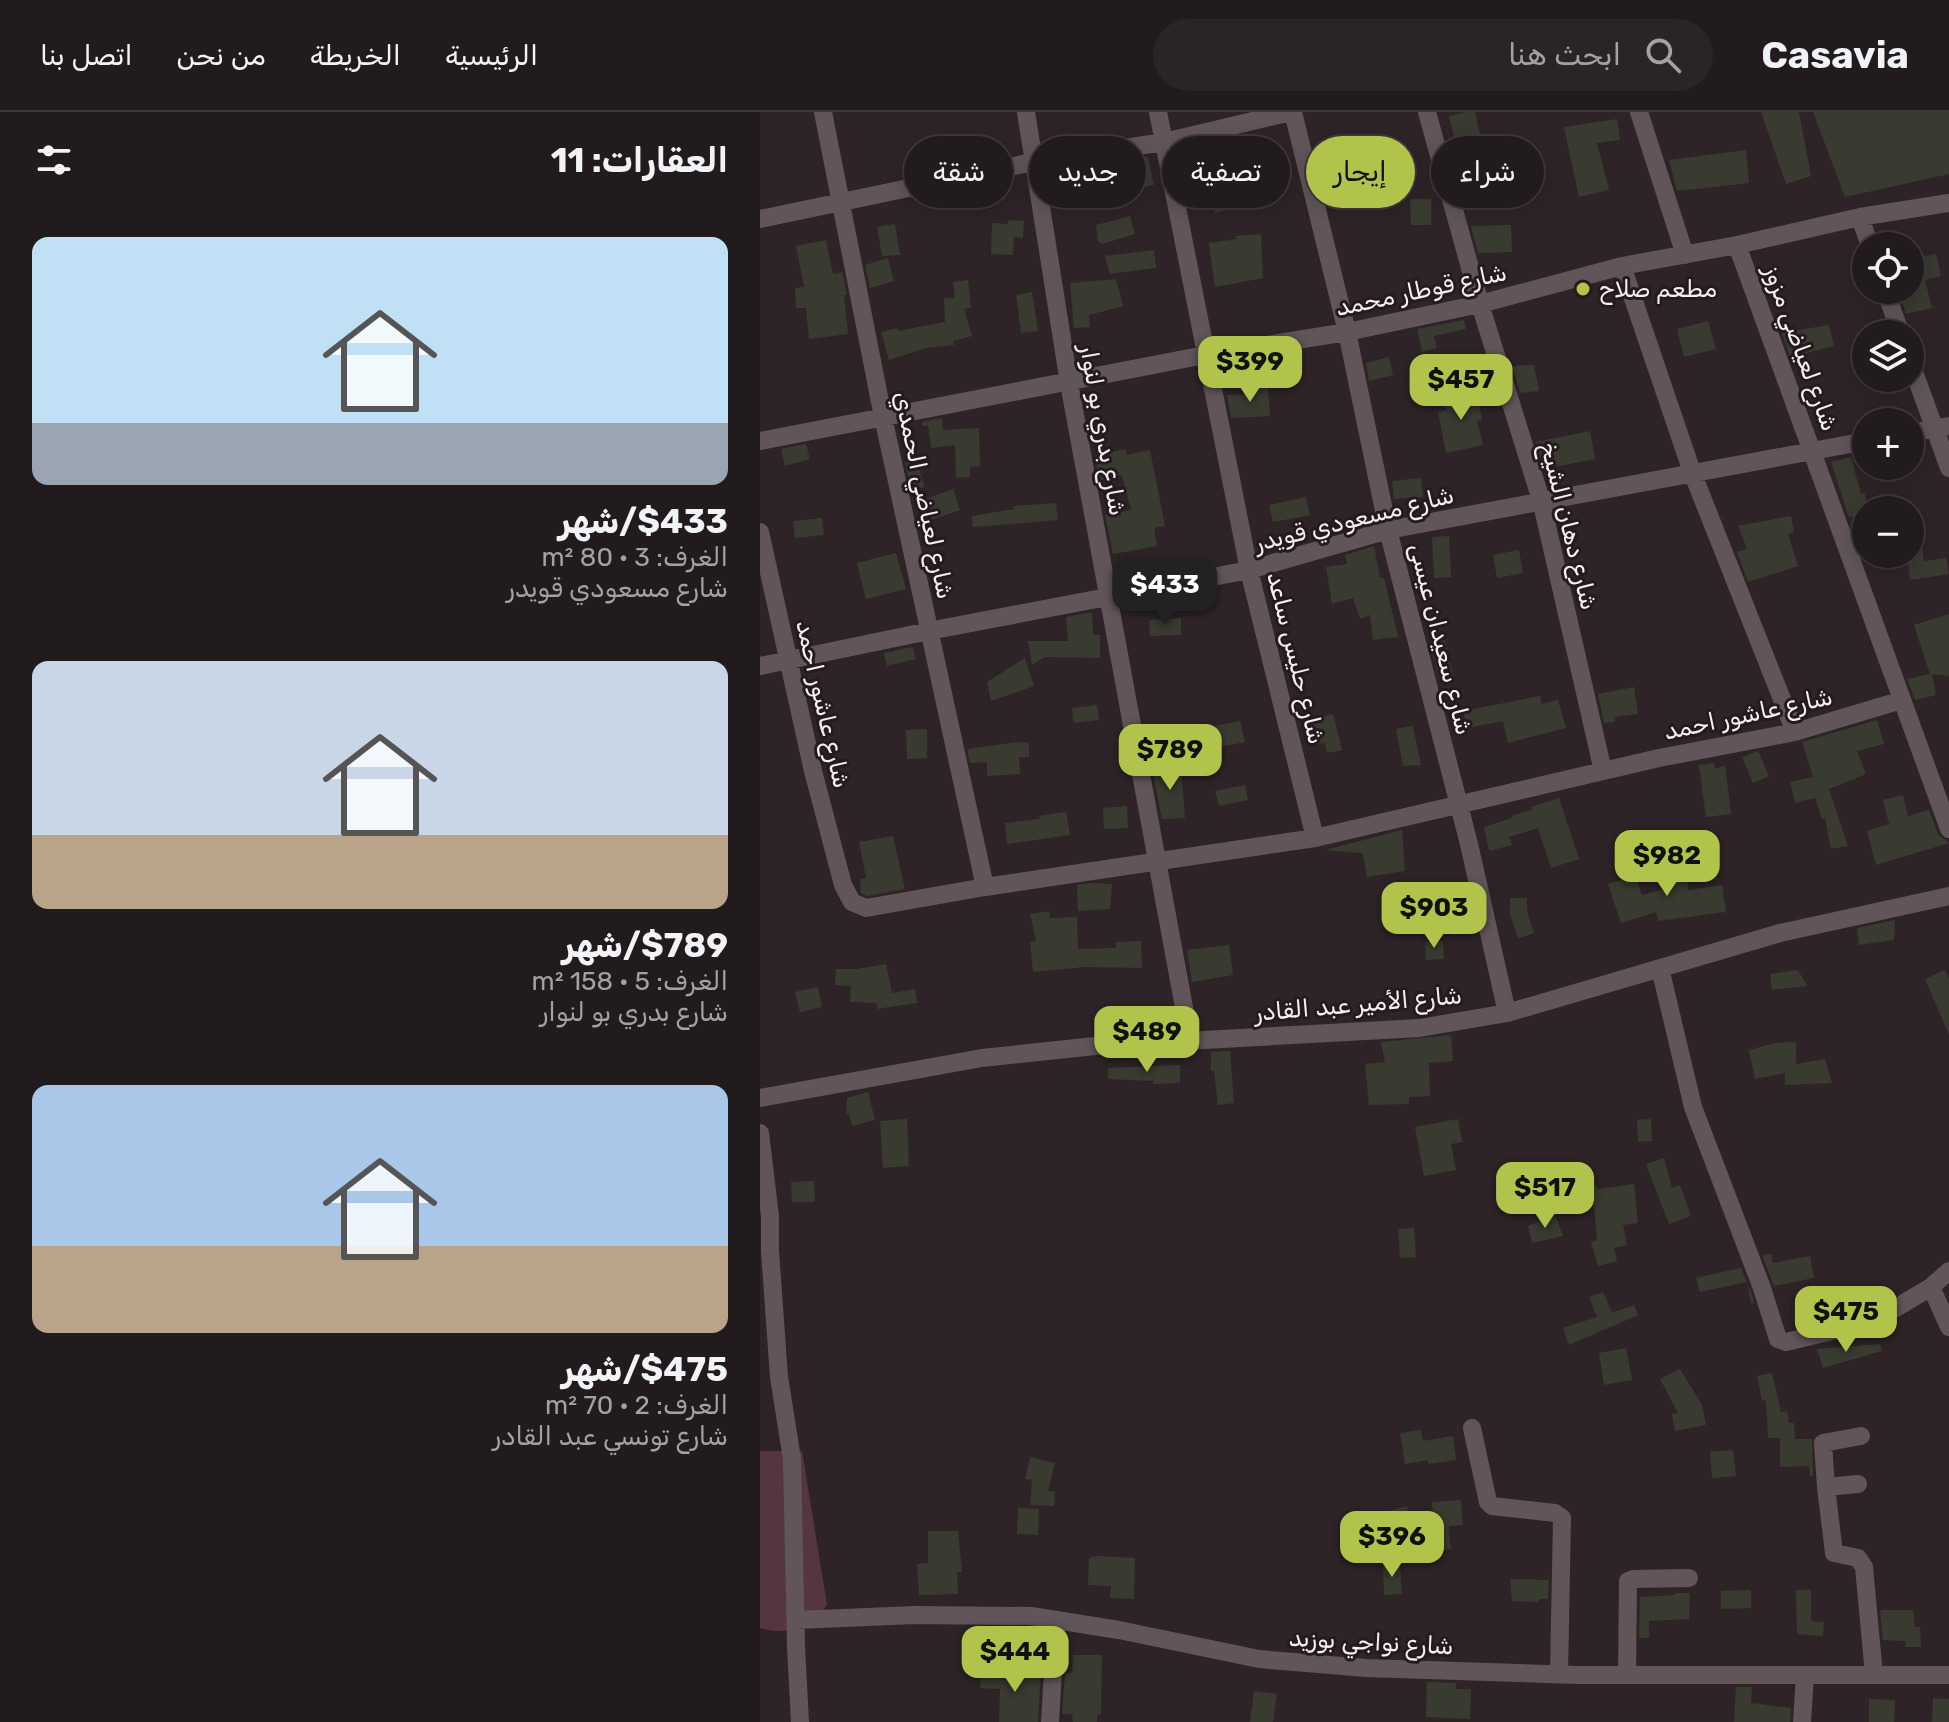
<!DOCTYPE html>
<html lang="ar">
<meta charset="utf-8">
<style>
:root{--surface:#221b1e;--page:#2a2427;--text:#f1f3f6;--muted:#a2a1a4;--line:#3f393c;--accent:#b2c34c}
body{margin:0;font-family:Rubik,Vazirmatn,sans-serif;background:var(--page);color:var(--text);direction:rtl;height:100vh;display:flex;flex-direction:column;font-size:30px;white-space:nowrap}
*{box-sizing:border-box;margin:0}
p{font-size:26px;color:var(--muted)}
.icon{flex:none;width:44px;height:44px;fill:none;stroke:currentColor;stroke-width:2;stroke-linecap:round;stroke-linejoin:round}
.map{position:relative;flex:1;overflow:hidden;direction:ltr}
.side{display:flex;flex-direction:column;background:var(--surface);width:760px}
.side>*{flex:none}
.hud{position:absolute;left:24px;top:24px;width:760px;height:72px;direction:rtl;display:flex;gap:16px}
.controls{position:absolute;left:1092px;top:120px;display:grid;gap:16px}
.controls a{display:grid;place-items:center;width:72px;height:72px;border-radius:50%;background:var(--surface);box-shadow:0 4px 20px #0003,0 0 0 2px var(--line);font-size:40px}
.price{position:absolute;translate:-50% -68px;padding:0 18px;border-radius:16px;background:var(--accent);color:#111;font-size:26px;line-height:52px;filter:drop-shadow(0 2px 4px #0008)}
.price::after{content:'';position:absolute;left:50%;top:48px;width:24px;height:18px;margin-left:-12px;background:inherit;clip-path:polygon(0 0,100% 0,50% 100%)}
.price.selected{background:#222;color:#fff}
ul{padding:0;list-style:none}
li{display:grid;align-content:center;gap:16px;height:424px;padding:0 32px}
li span{display:grid;place-items:center;height:248px;border-radius:16px;color:#555}
li>.icon{margin-inline-start:auto}
span .icon{width:144px;height:144px;fill:#fffc;stroke-width:1}
li b{font-size:34px}
h2{display:flex;justify-content:space-between;align-items:center;height:96px;padding:0 32px;font-size:34px}
.tag{padding:0 28px;border-radius:36px;background:var(--surface);box-shadow:0 4px 20px #0003,0 0 0 2px var(--line);font-size:28px;line-height:72px}
.tag.selected{background:var(--accent);color:#111}
header{display:flex;align-items:center;gap:48px;box-sizing:border-box;height:112px;padding:0 40px;background:var(--surface);border-bottom:2px solid var(--line)}
header strong{font-size:38px}
nav{display:flex;gap:44px;margin-inline-start:auto;font-size:28px}
.search{width:560px;height:72px;background:var(--page);display:flex;align-items:center;gap:20px;box-sizing:border-box;padding:0 28px;border-radius:44px;color:var(--muted);font-size:30px}
main{display:flex;flex:1;min-height:0}
.map>svg:first-child{display:block}
.green{fill:#543541}
.building{fill:#393b31}
.lines{fill:none;stroke-linecap:round;stroke-linejoin:round}
.minor{stroke:#615559;stroke-width:18}
.poi-dot{fill:#b2c34c;stroke:#251b1e;stroke-width:3}
.labels{text-anchor:middle;dominant-baseline:central;stroke-width:6;stroke-linejoin:round;paint-order:stroke}
.poi-label{font-size:24px;fill:#f6eff1;stroke:#251b1e;text-anchor:start}
.street-label{font-size:24px;fill:#f6eff1;stroke:#251b1e}
</style>
<header>
<strong>Casavia</strong>
<div class="search"><svg class="icon" aria-label="search" viewBox="0 0 24 24"><circle cx="10" cy="10" r="6"/><path d="M15 15l6 6"/></svg>ابحث هنا</div>
<nav><a>الرئيسية</a><a>الخريطة</a><a>من نحن</a><a>اتصل بنا</a></nav>
</header>
<main>
<div class="map">
<svg width="1189" height="1610" viewBox="0 0 1189 1610">
<rect width="100%" height="100%" fill="#2e2428"/>
<path class="green" d="M0,1339h42l25,154c-16,23 -41,31 -67,23z"/>
<path class="building" d="M707,0h8l7,32 -25,6 -8,-34z
M1001,0h38l12,64 -25,8z
M1053,0h136v62l-104,23z
M857,7l3,21 -23,3 12,47 -30,7 -15,-70z
M986,38l3,33 -72,8 -8,-31z
M388,45l6,28 -16,3 -2,-7 -25,1 -1,-20 23,-1 -1,-2z
M524,50l5,24 -41,9 -6,-24z
M321,55l1,15 -32,3 -2,-13z
M477,73l6,20 -28,8 -5,-20z
M650,87h21v26h-20z
M370,104l5,18 -33,10 -4,-3 -2,-16z
M248,108l16,1 -1,17 -9,-1 -1,18 -22,-1 1,-31 16,1z
M135,112l5,31 -18,1 -5,-29z
M751,113l1,27 -34,1 -7,-27z
M501,122l2,44 -48,9 -6,-44 28,-4 -1,-3z
M66,128l7,34 9,-2 5,23h-3l4,39 -39,5 -3,-31h-10l-1,-20 9,-1 -8,-41z
M1150,130h6l3,15 17,-3 5,22 -16,4 7,28 -26,6 -8,-24h12z
M394,138l2,18 -46,6 -5,-18z
M128,146l6,23 -24,7 -5,-23z
M356,167l7,27 -34,9 1,12 -16,1 -4,-45z
M208,168l3,28 -7,1 8,27 -19,5 1,4 -28,3 -37,12 -8,-28 16,-4 1,3 47,-9 -1,-24h11l-2,-16z
M272,180l6,39 -17,2 -5,-38z
M704,208l2,9 -32,7 3,12 -15,4 -5,-23z
M948,209l8,28 -32,8 -7,-28z
M1069,213l5,21 -44,11 -8,-24z
M629,245l4,18 -24,6 -3,-18z
M774,253l5,26 -19,2 -8,-27z
M508,275l2,29 -39,2 -4,-23 21,-1 -1,-6z
M716,279l6,29 -5,1 6,24 -37,8 -8,-41 8,-2 -2,-12z
M182,306l1,12 36,-2 1,38 -10,1v10l-14,1 -1,-33 -24,3 -3,-23 -6,1v-4z
M830,319l5,28 -51,10 -8,-27z
M46,332l4,15 -25,7 -4,-17z
M365,337l2,6 23,-5 15,76 -11,2 3,18 -44,8 -8,-39 26,-5 -9,-35 -23,6 -4,-25z
M1091,345l10,37 4,-1 3,17h-2v4l-17,3 -18,-55z
M157,347l7,28 -13,3 -6,-28z
M661,366l2,19 -29,2 -2,-18z
M193,377l7,21 -32,11 -8,-20z
M546,385l4,18 -37,7 -4,-17z
M296,391l2,17 -85,7 -1,-11 42,-7 -1,-3z
M1031,404l3,16 -6,2 10,32 -50,16 -11,-30 10,-3 -9,-23z
M62,406l2,17 -29,3 -2,-17z
M1150,414h9l5,35 22,-3 3,16 -39,6 -2,-16 2,-1z
M689,424l2,41 -17,1 -2,-41z
M614,434l6,32h4l14,59 -25,3 -3,-25 -10,4 -7,-21 -21,6 -6,-37 21,-3 -2,-9z
M759,438l4,23 -26,5 -4,-23z
M136,441l10,36 -40,10 -9,-36z
M328,501h4l1,22h7v23l-55,-1 -13,8 -4,-24h40l-2,-24z
M1189,502v62l-17,-2 4,21 -21,5 -8,-21 23,-5 -16,-49z
M421,506v17l-31,1 -1,-16z
M685,528l8,36 -14,3 -9,-35z
M153,535l3,12 -29,7 -3,-13z
M265,546l9,28 -43,15 -4,-19z
M874,575l4,27 -24,3 1,5 -11,1 -6,-29z
M780,584l2,8 16,-4 8,28 -58,15 -5,-22 -36,7 -4,-17z
M337,593l2,15 -25,3 -2,-15z
M573,602l9,36 -15,3 -2,-10 -7,1 -6,-24z
M1117,608l7,24 -27,7 9,23 -37,15 19,57 -17,3 -6,-31 -3,1 -7,-21 -20,5 -5,-21 23,-5 -11,-35z
M480,609l5,21 -25,5 -5,-21z
M653,614l8,39 -18,1 -7,-37z
M167,617v29l-20,1 -1,-29z
M258,630l11,1v14h-10l1,17 -33,2v-14l-17,1 -3,-14z
M998,639l11,25 -16,7 -11,-26z
M954,651l1,6 10,-4 6,49 -25,3 -7,-52z
M421,655l4,51 -23,1 -10,-50z
M485,673l3,15 -29,6 -4,-15z
M1143,683l5,21 21,-6 9,24 11,9 -73,22 -9,-34 22,-7 -6,-24z
M799,686l20,61 -28,9 -13,-40 -29,9 3,8 -23,6 -5,-24 28,-9 -1,-2 21,-6 -1,-3z
M367,694l1,22 -24,1 -1,-21z
M306,700l4,23 -63,9 -2,-21 35,-4 -1,-3z
M642,718l3,41 -38,6 -4,-24 -38,-3z
M133,724l12,53 -38,7 -6,-3 -1,-14 6,-1 -7,-36z
M911,746h16l1,32 34,-5 4,27 -68,9 -2,-9 -35,11 -13,-39 27,-8 7,19 31,-8z
M331,771l21,1 -2,25 -32,2 -1,-26z
M668,771l4,27 -25,6 -4,-30z
M750,786h17v13l7,22 -16,5 -8,-24z
M289,799l1,7 27,-1 1,32 38,-1v-6l25,-1 1,27 -58,-1 -51,5 -3,-30 6,-1 -6,-27z
M1135,808l-1,20 -35,5 -2,-17z
M683,829l1,18 -18,1 -1,-18z
M469,833l4,30 -41,7 -5,-32z
M126,852l6,29 23,-4 2,14 -40,6v-6l-27,-1 1,-16 -16,-1 1,-16h21z
M1038,858l9,16 -35,4 -2,-16z
M1185,858l4,9v56l-24,-56z
M58,875l4,20 -22,5 -5,-20z
M691,923l2,26 -24,2 1,33 -21,1v7l-40,1 -4,-41 20,-2 -4,-20z
M1036,930v22l29,-5 7,24 -47,2v-12l-30,6 -6,-29 26,-7z
M470,939l4,52 -16,2 -4,-34h-3v-19z
M420,953v18l-27,1v-3l-45,-2v-11z
M108,980l7,28 -23,6 -3,-12 -3,1 1,-17z
M147,1007l2,47 -26,2 -3,-47z
M698,1007l4,23 -11,2 5,26 -32,6 -9,-49z
M891,1007l1,22 -14,1 -1,-22z
M904,1046l8,30 8,-3 11,31 -22,8 -23,-60z
M54,1069l1,21h-23l-1,-20z
M874,1072l4,39 -15,2 4,20 -13,3 3,13 -19,5 -7,-24 6,-2 -3,-35 -13,4 -5,-18 21,-5 1,3z
M795,1103l8,21 -31,7 -4,-17z
M654,1116l2,29 -16,1 -2,-29z
M1011,1142l2,9 37,-7 4,22 -40,8 -12,-31z
M981,1156l10,24 3,11 -3,1 -4,-22 -47,10 -4,-14z
M843,1180l9,21 22,-8 4,10 -69,30 -6,-17 34,-11 -8,-20z
M1120,1232l2,7 -59,17 -6,-19z
M866,1236l6,32 -28,5 -5,-32z
M920,1257l22,36 4,20 -31,6 -3,-17 6,-1 -18,-34z
M1012,1261l9,39 6,-1 2,12h5l1,16h17l1,37h-3l-1,-10 -29,1v-29h-12l-2,-38 -4,1 -5,-25z
M661,1318l2,11 30,-5 3,24 -28,4v-4l-23,4 -5,-31z
M973,1338l3,26 -24,2 -2,-26z
M270,1345l25,6 -7,28 7,1 -1,14 -24,-1 2,-25 -7,-1z
M701,1388l2,25 -14,1 2,23 -16,2 -3,-49z
M647,1394l6,21 -19,5 -6,-21z
M258,1396l21,1 -1,26 -21,-1z
M168,1419h30l4,41h-5l1,22 -39,1 -2,-31 11,-1z
M337,1444l38,2 -1,41 -24,-1 1,-12 -23,-1 1,-27z
M623,1451h17l2,31 -18,1z
M789,1460l-1,27h-9v3l-27,-1 -2,-22 38,1z
M991,1478v18l-30,1v-18z
M1036,1478h15v31l13,1 -1,14 -26,-2z
M915,1481h15l-1,26 -40,2v17h-10l1,-41 35,-2z
M1120,1498h33l2,17h5l1,20h-16v-6l-22,-1z
M313,1543h29l-1,60h-4v7h-24l-1,-8h-10l3,-41h7z
M221,1558l60,2 -3,50h-39l1,-33 -20,-1z
M667,1570l29,1v6h15l-1,30 -44,-2z
M976,1575h16l-1,16 40,5 -1,14h-56z
M494,1579l23,3 -4,28h-23z
M1173,1586l16,1v23h-17z
M1109,1587l26,1 -1,22h-25z"/>
<g class="lines">
<path class="minor" d="M63,0l60,305 102,470
M266,0l43,271 121,657
M398,0l91,458 66,268
M533,0l54,220 41,198 81,314 38,169
M667,0l53,192 61,196 62,271
M879,0l46,143
M1100,105l10,29
M0,107l273,-57 131,-20 127,-30
M977,133l212,584
M862,154l70,206 103,260
M1125,178l16,44
M1150,249l39,107
M1150,321l39,-7
M0,329l445,-86 142,-23 133,-28 142,-38 115,-21 123,-28 89,-14
M0,420l53,239 30,114 9,17 14,6 119,-21 330,-49 344,-80 136,-26 107,-32
M0,554l169,-35 320,-61 139,-40 478,-89
M900,856l33,139 69,181 16,51 8,3 88,-21 57,-34 18,-16
M0,986l222,-40 113,-12 325,-18 87,-15 273,-80 169,-37
M0,1021l10,83v35l9,126 13,82 4,188 4,75
M1171,1175l18,40
M712,1316l16,74 4,4 63,7 7,5 -3,156
M1098,1372l-32,3 8,66 24,5 6,9 10,108
M1066,1375l-3,-44 38,-7
M36,1508l119,-5 116,1 88,14 140,29 107,9 212,7h371
M867,1563l1,-94 5,-2 56,-1
M290,1610l6,-102
M1042,1610l3,-47"/>
</g>
<circle class="poi-dot" cx="823" cy="177" r="8"/>
<g class="labels">
<g class="poi-label">
<text x="839" y="177">مطعم صلاح</text>
</g>
<g class="street-label">
<text transform="translate(661 178) rotate(-12)">شارع قوطار محمد</text>
<text transform="translate(1041 236) rotate(70)">شارع لعياضي مزوز</text>
<text transform="translate(343 318) rotate(80)">شارع بدري بو لنوار</text>
<text transform="translate(164 383) rotate(78)">شارع لعياضي الحمدي</text>
<text transform="translate(594 407) rotate(-14)">شارع مسعودي قويدر</text>
<text transform="translate(809 414) rotate(76)">شارع دهان الشيخ</text>
<text transform="translate(681 527) rotate(76)">شارع سعيدان عيسى</text>
<text transform="translate(536 546) rotate(76)">شارع حليس ساعد</text>
<text transform="translate(63 592) rotate(77)">شارع عاشور احمد</text>
<text transform="translate(988 602) rotate(-12)">شارع عاشور احمد</text>
<text transform="translate(598 892) rotate(-5)">شارع الأمير عبد القادر</text>
<text transform="translate(611 1530) rotate(3)">شارع نواجي بوزيد</text>
</g>
</g>
</svg>
<div class="controls">
<a><svg class="icon" aria-label="locate" viewBox="0 0 24 24"><circle cx="12" cy="12" r="6"/><path d="M12 2v4M12 18v4M2 12h4M18 12h4"/></svg></a>
<a><svg class="icon" aria-label="layers" viewBox="0 0 24 24"><path d="M12 4l9 5-9 5-9-5zM3 14l9 5 9-5"/></svg></a>
<a>+</a>
<a>−</a>
</div>
<b class="price" style="left:490px;top:292px">$399</b>
<b class="price" style="left:701px;top:310px">$457</b>
<b class="price selected" style="left:405px;top:515px">$433</b>
<b class="price" style="left:410px;top:680px">$789</b>
<b class="price" style="left:907px;top:786px">$982</b>
<b class="price" style="left:674px;top:838px">$903</b>
<b class="price" style="left:387px;top:962px">$489</b>
<b class="price" style="left:785px;top:1118px">$517</b>
<b class="price" style="left:1086px;top:1242px">$475</b>
<b class="price" style="left:632px;top:1467px">$396</b>
<b class="price" style="left:255px;top:1582px">$444</b>
<div class="hud">
<a class="tag">شراء</a>
<a class="tag selected">إيجار</a>
<a class="tag">تصفية</a>
<a class="tag">جديد</a>
<a class="tag">شقة</a>
</div>
</div>
<section class="side">
<h2>العقارات: 11<svg class="icon" aria-label="filters" viewBox="0 0 24 24"><path d="M4 7h16M4 17h16"/><circle cx="9" cy="7" r="2"/><circle cx="15" cy="17" r="2"/></svg></h2>
<ul>
<li><span style="background:linear-gradient(#bfe0f5 75%,#9aa5b1 0)"><svg class="icon" aria-label="home" viewBox="0 0 24 24"><path d="M3 11l9-7 9 7M6 9v11h12V9"/></svg></span><div><b>$433/شهر</b><p>الغرف: 3 · 80 m²</p><p>شارع مسعودي قويدر</p></div></li>
<li><span style="background:linear-gradient(#c9d6e8 70%,#b9a48a 0)"><svg class="icon" aria-label="home" viewBox="0 0 24 24"><path d="M3 11l9-7 9 7M6 9v11h12V9"/></svg></span><div><b>$789/شهر</b><p>الغرف: 5 · 158 m²</p><p>شارع بدري بو لنوار</p></div></li>
<li><span style="background:linear-gradient(#a9c7e8 65%,#b9a48a 0)"><svg class="icon" aria-label="home" viewBox="0 0 24 24"><path d="M3 11l9-7 9 7M6 9v11h12V9"/></svg></span><div><b>$475/شهر</b><p>الغرف: 2 · 70 m²</p><p>شارع تونسي عبد القادر</p></div></li>
</ul>
</section>
</main>
